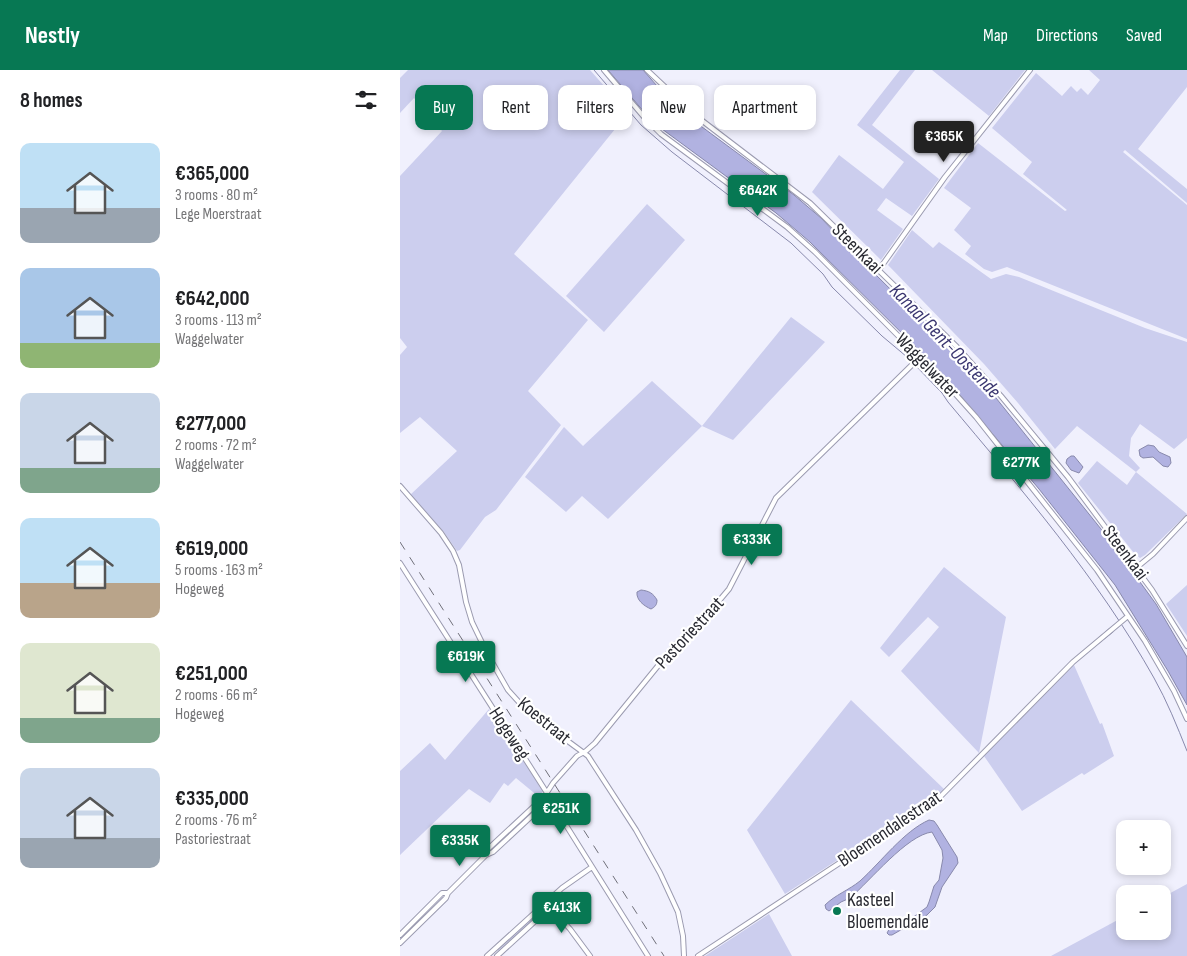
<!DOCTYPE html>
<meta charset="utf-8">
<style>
:root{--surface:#fff;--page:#f2f2f2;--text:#202124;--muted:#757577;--accent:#077853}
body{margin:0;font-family:"Sofia Sans Condensed",sans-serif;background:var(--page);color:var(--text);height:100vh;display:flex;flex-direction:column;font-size:19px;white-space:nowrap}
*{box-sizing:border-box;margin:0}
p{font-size:16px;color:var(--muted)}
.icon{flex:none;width:28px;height:28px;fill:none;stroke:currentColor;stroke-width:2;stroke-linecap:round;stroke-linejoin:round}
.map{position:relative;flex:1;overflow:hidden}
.panel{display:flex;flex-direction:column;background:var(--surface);width:400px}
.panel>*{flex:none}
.hud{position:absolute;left:15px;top:15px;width:475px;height:45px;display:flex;gap:10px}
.controls{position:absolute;left:716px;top:750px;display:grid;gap:10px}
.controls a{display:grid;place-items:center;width:55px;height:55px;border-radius:10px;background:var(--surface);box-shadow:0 2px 8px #0003;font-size:25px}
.price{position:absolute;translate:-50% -42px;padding:0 11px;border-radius:5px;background:var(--accent);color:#fff;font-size:16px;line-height:32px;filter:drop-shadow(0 1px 2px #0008)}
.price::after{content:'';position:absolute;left:50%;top:30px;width:15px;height:11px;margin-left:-8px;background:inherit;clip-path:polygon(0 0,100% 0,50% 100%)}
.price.on{background:#222;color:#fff}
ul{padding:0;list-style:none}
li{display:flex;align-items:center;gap:15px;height:125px;padding:0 20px}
li span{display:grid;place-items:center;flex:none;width:140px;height:100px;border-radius:10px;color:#555}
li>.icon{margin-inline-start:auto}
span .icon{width:60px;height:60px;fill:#fffc;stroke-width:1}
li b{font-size:21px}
h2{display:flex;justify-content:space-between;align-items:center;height:60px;padding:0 20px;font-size:21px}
.pill{padding:0 18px;border-radius:10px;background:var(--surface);box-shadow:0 2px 8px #0003;font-size:18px;line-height:45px}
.pill.on{background:var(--accent);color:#fff}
header{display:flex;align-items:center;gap:30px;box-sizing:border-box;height:70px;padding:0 25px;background:var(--accent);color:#fff}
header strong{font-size:24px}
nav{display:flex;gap:28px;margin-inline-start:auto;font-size:18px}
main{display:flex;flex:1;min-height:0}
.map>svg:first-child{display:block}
.green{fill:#ccceee}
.water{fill:#b1b2e1;stroke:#8889ac}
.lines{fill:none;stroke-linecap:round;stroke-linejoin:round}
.stream{stroke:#8889ac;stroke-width:1}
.minor-casing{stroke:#9b9bb0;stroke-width:6}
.minor{stroke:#fff;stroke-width:4}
.rail{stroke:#70707a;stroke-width:1;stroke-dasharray:9 9;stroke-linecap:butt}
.poi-dot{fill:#077853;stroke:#fff;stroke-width:2}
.labels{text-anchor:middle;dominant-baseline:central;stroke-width:4.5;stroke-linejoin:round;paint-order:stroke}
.street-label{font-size:19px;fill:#292a32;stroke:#fff}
.poi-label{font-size:19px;fill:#292a32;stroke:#fff;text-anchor:start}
.water-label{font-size:20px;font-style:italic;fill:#3a3670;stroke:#fff}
</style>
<header>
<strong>Nestly</strong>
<nav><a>Map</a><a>Directions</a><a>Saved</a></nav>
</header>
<main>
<section class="panel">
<h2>8 homes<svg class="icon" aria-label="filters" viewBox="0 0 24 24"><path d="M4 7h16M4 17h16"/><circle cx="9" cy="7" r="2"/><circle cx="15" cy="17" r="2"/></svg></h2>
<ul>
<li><span style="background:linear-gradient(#bfe0f5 65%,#9aa5b1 0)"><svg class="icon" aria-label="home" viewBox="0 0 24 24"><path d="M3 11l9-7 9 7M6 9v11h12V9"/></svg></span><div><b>€365,000</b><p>3 rooms · 80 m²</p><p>Lege Moerstraat</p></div></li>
<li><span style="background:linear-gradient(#a9c7e8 75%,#8fb573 0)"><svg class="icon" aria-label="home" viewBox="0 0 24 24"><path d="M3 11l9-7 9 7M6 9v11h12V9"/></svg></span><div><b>€642,000</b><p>3 rooms · 113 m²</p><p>Waggelwater</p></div></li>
<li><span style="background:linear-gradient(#c9d6e8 75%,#7fa58c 0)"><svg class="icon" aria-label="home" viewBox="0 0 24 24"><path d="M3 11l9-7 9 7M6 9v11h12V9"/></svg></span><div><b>€277,000</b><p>2 rooms · 72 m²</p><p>Waggelwater</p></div></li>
<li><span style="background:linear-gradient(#bfe0f5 65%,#b9a48a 0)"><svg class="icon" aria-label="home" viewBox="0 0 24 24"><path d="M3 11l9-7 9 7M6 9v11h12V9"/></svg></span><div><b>€619,000</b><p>5 rooms · 163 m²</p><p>Hogeweg</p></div></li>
<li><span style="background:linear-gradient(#dfe7d0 75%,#7fa58c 0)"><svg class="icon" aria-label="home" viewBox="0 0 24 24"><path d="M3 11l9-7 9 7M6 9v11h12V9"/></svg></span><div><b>€251,000</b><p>2 rooms · 66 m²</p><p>Hogeweg</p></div></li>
<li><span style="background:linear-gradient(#c9d6e8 70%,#9aa5b1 0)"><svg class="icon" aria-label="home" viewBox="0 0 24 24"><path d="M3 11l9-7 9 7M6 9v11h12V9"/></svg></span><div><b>€335,000</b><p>2 rooms · 76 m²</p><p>Pastoriestraat</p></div></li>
</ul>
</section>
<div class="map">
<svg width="787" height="886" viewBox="0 0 787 886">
<rect width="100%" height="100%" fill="#f0f0fd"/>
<path class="green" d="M8,0h182l38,43 -114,141 74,66 -60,71 33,34 -65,85 -11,7 -25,33 -3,1 -13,-19 -34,-37 47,-44 -37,-34 -20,16v-78l7,-8 -7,-9v-162l42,-45 -28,-33 -14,15v-35z
M500,0h15l-43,55 67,54 -27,37 -26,-18 -9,12 26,19 -22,31 -69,-68 27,-37 44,34 21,-27 -47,-37z
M532,0h93l-36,46z
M689,0h98v17l-49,62 49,40v14l-62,-53 -2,2 64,53v134l-180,-72 -15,5 -8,-3 -19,-15 6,-8 -17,-16 17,-22 -27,-20 34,-45 87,68 2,-1 -44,-36 9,-12 -40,-34 44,-55 26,23 9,-10 6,6 4,-4 7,7 12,-15z
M247,134l38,36 -81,92 -38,-36z
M512,160l21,18 6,-6 52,37 15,-5 13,3 126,51 42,14v96l-13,11 -34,-25 -9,14 -2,18 11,12 -4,4 51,42 -42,41 -5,3 -6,-5 -56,-70 19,-22 30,24 9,-13 -59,-46 -22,23 -37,-46 -34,-39 -96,-99z
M391,247l34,25 -92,98 -31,-14 -94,93 -26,-23 -16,16 -41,-35 39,-50 19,19 69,-65 50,45z
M544,497l62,50 -27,136 -78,-82 38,-44 -11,-10 -39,40 -9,-9z
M787,515v51l-21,-32z
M674,595l26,59 2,-1 12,33 -30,19 -2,-2 -60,38 -38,-55z
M451,630l93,89 -3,4 -156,101 -38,-64z
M89,639l54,82 -4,6 -23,-19 -8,8 -4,-3 -14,20 -21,-14 -69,66v-84l30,-28 15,17z
M787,814v72h-136l74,-40v15h37l1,-34z
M140,840h2v2l-44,39v-2z
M369,844l23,42h-87z"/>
<path class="water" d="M208,0h35l22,25 29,26 100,74 27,23 53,55 89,88 25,27 117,146 51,70 31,53v48l-19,-34 -53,-86 -76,-96 -101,-120 -128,-127 -34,-29 -114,-84 -17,-16z
M748,375l6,1 5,6 11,5 1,6 -3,4 -5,-1 -10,-9 -10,1 -3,-2 -1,-6z
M671,386h3l9,11 -4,6 -8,-3 -5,-7 1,-4z
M241,520c8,1 12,3 16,10 0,5 -2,7 -6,9 -7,-3 -15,-9 -14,-17z
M529,750l5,1 3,4 20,32 1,6 -16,24 -7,20 -8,8 -35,20h-3l-2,-2 4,-7 21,-8 15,-11 2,-5 5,-16 5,-6 4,-22 -1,-8 -10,-18c-25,3 -62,49 -82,66l-9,4 -12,9 -3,-2 -1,-4c10,-10 24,-15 35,-24 21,-19 44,-50 69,-61z"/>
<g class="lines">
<path class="stream" d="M194,0l47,55 31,27 119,91 32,31 9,13 50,49 31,26
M515,295l27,28 6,9c73,87 150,176 206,276 13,23 23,48 33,73
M673,590l37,-32
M570,693l28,-27
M557,712l123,-124 33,-26"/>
<defs>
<path id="minor" d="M204,0l40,47 17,17 126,93 28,25 135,136 26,29 121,153 48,71 29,50 13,28
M247,0l49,46 114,87 147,144 44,49 67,81 84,113 35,56
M478,201l67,-94 85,-107
M0,416l41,47 12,18 6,14 7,37 6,20 16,33 20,35 19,21 61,45 48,74 24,43 18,39 5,24 1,20
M0,493l147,230 12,21 89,142
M736,498l17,-14 34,-36
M86,785l2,-6 56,-52 9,-14 24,-27 9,-5 9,-8 80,-98 38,-37 16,-19 47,-91 143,-140
M146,833l24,26 20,27
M0,865l42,-42h6
M0,873l46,-45 2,-5 38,-38 7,-3 58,-54
M87,886l75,-68 30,-21
M97,886l47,-43 2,-10
M298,886l242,-159 133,-135 55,-46"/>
</defs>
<use href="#minor" class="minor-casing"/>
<use href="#minor" class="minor"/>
<path class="rail" d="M0,472l264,414"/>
</g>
<circle class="poi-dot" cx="437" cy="841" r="5"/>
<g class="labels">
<g class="street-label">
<text transform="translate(457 179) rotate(45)">Steenkaai</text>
<text transform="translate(527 296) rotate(46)">Waggelwater</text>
<text transform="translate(725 483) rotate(53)">Steenkaai</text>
<text transform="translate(290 563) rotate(-47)">Pastoriestraat</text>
<text transform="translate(144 651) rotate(39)">Koestraat</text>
<text transform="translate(109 664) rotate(57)">Hogeweg</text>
<text transform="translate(490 759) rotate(-34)">Bloemendalestraat</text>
</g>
<g class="poi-label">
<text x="447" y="830">Kasteel<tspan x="447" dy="22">Bloemendale</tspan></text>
</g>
<g class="water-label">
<text transform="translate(545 271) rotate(46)">Kanaal Gent-Oostende</text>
</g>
</g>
</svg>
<div class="controls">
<a>+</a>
<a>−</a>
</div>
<b class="price on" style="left:544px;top:93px">€365K</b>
<b class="price" style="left:358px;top:147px">€642K</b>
<b class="price" style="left:621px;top:419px">€277K</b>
<b class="price" style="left:352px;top:496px">€333K</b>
<b class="price" style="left:66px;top:613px">€619K</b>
<b class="price" style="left:161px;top:765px">€251K</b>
<b class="price" style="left:60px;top:797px">€335K</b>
<b class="price" style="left:162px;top:864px">€413K</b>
<div class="hud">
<a class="pill on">Buy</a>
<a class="pill">Rent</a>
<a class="pill">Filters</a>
<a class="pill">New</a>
<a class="pill">Apartment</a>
</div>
</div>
</main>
